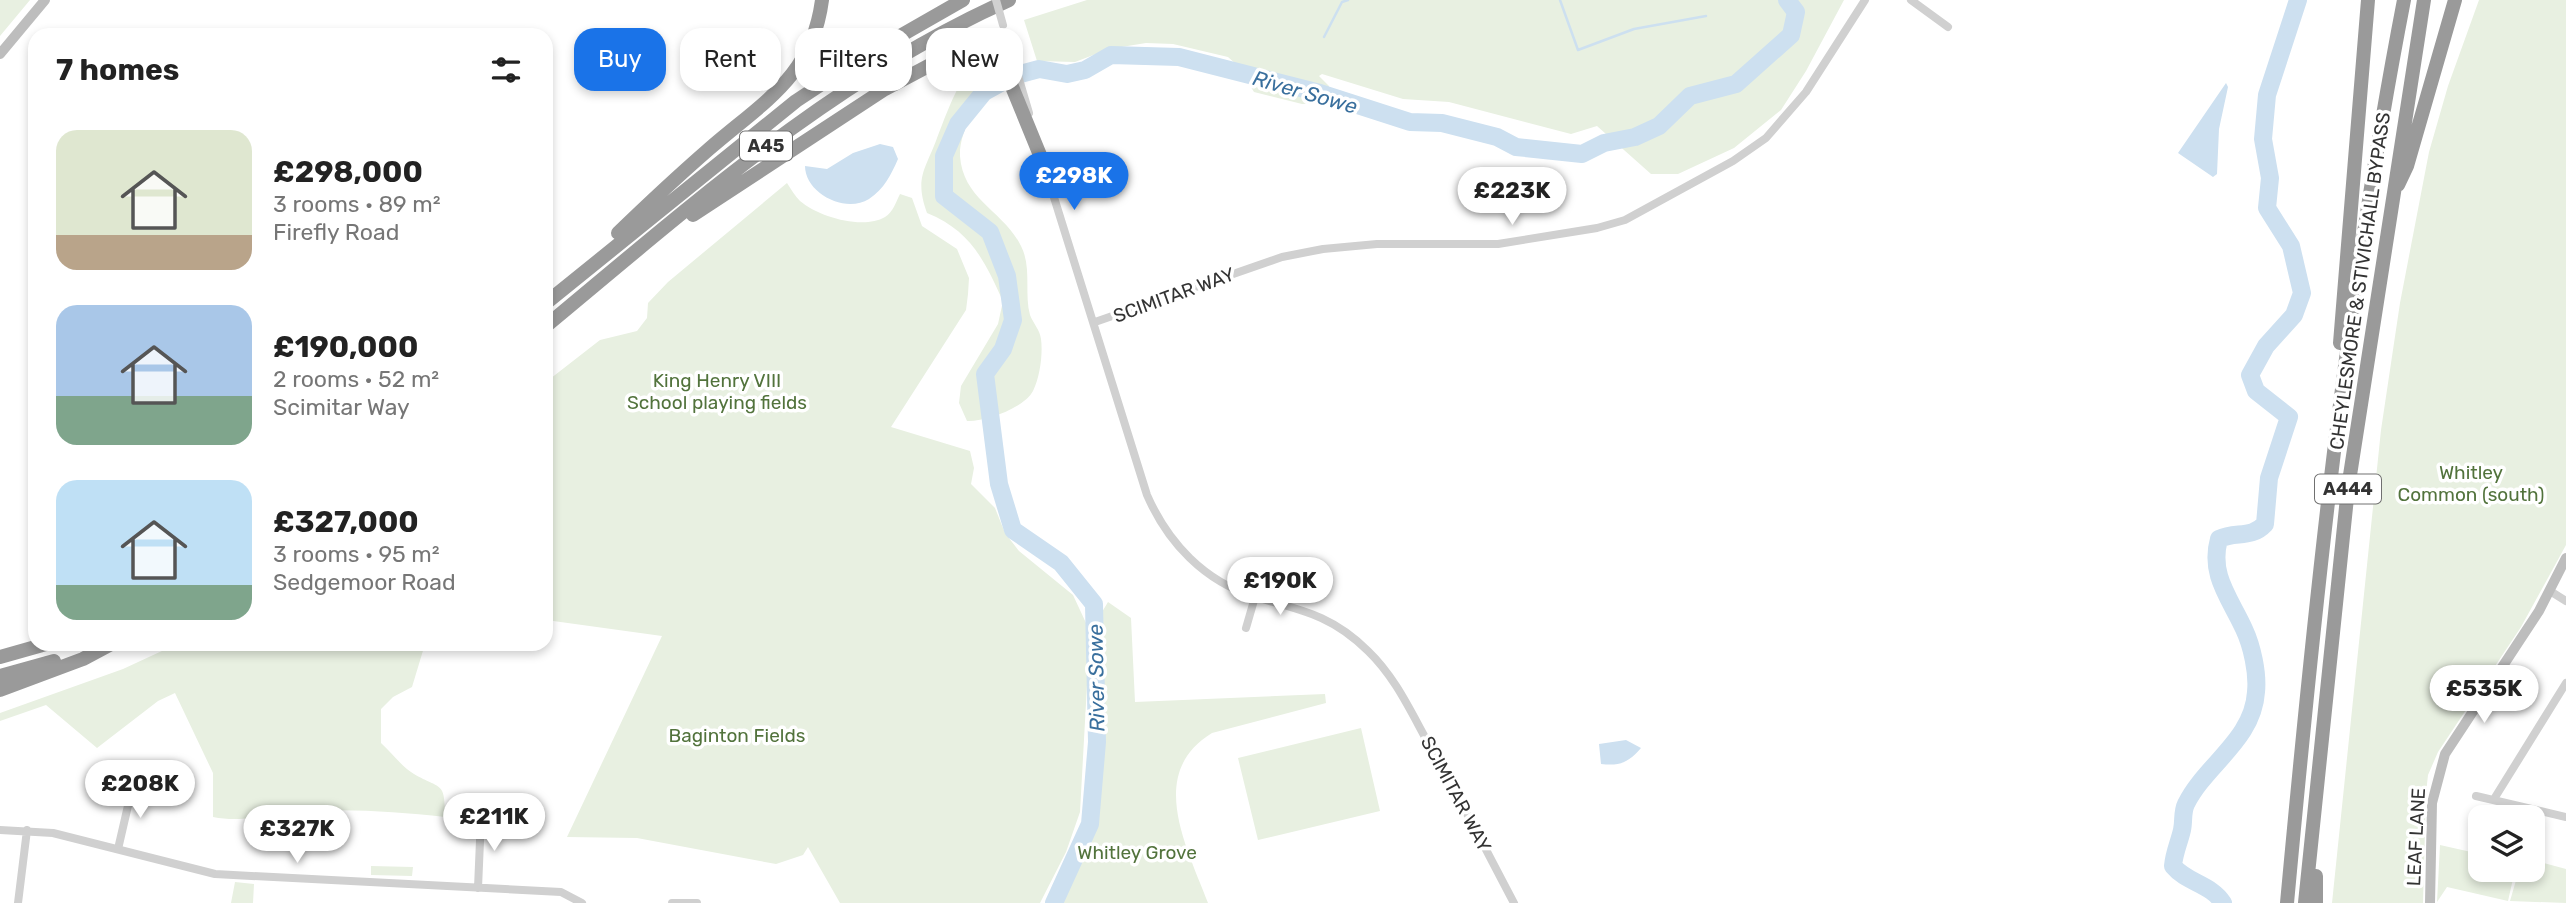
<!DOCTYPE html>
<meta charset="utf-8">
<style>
:root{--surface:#fff;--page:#f6f6f6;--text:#222;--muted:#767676;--accent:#1a73e8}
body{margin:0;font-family:Rubik,sans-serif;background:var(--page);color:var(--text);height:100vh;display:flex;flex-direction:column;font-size:26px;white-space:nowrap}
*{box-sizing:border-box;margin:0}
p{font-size:23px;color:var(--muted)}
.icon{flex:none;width:38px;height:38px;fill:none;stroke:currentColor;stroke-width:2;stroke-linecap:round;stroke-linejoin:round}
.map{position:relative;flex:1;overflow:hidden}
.drawer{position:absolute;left:28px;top:28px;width:525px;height:623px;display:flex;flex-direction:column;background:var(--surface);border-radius:21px;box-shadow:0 4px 10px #0003}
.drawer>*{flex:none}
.banner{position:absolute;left:574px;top:28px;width:665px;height:63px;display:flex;gap:14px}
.tools{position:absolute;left:2468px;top:805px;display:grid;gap:14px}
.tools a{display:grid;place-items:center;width:77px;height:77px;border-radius:14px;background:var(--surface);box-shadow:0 4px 10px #0003;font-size:35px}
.price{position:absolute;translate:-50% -60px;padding:0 16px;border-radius:24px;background:#fff;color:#222;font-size:23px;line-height:46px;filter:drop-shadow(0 2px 4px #0008)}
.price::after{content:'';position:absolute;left:50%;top:42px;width:21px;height:16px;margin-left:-10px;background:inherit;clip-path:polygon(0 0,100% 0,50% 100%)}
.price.current{background:var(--accent);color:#fff}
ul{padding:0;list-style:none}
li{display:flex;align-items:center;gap:21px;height:175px;padding:0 28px}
li span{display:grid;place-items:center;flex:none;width:196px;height:140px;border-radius:21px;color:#555}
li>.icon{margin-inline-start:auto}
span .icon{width:84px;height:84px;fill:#fffc;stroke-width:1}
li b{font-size:30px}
h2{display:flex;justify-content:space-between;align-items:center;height:84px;padding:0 28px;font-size:30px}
.tag{padding:0 24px;border-radius:21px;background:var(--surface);box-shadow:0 4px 10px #0003;font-size:24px;line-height:63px}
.tag.current{background:var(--accent);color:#fff}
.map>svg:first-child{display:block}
.green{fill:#e8f0e1}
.water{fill:#cde0f0}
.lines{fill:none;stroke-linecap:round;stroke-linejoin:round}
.stream{stroke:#cde0f0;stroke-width:2.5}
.river{stroke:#cde0f0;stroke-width:18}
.street{stroke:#d0d0d0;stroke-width:8}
.secondary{stroke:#bdbdbd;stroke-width:10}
.highway{stroke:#9a9a9a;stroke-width:14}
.street-bridge{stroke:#d0d0d0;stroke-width:8}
.labels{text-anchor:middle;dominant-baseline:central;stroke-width:7;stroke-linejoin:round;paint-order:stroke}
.shield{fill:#fff;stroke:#707070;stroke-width:2}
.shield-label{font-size:18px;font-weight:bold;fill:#333}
.street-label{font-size:19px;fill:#333;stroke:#fff}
.park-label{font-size:19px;fill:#52733c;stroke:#fff}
.water-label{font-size:21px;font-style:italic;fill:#396f9d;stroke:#fff}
</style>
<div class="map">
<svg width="2566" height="903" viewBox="0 0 2566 903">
<rect width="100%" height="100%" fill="#fff"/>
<path class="green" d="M0,0h30l-30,36z
M1087,0h757l-38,71 -25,39 -47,38 -56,26h-27l-54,-48 -26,8 -122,-32 -46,-3 -81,-25 -3,2 10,10 -1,17 -26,1 -48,-12 -17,-27 -9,-8 -55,-13 -27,-1 -37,6 -34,13 -38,-1 -13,-41z
M2479,0h87v545l-45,82 -83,125 -10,23 -2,18 -3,110h-91l49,-473 19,-127 29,-151 19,-66z
M993,72l3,8c-16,21 -37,49 -36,76 3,44 44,55 61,90 11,21 3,47 9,69 3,8 10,15 11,24 2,15 -1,38 -8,52 -9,17 -48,31 -66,30l-8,-18 2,-17 37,-62 5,-23c-19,-41 -32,-70 -76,-88 -13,-36 -1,-44 10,-75 7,-18 13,-35 22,-52z
M787,183c4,6 8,13 13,18 19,16 63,29 85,16 8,-5 11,-15 15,-23l12,4 10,28 35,23 12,29 -1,16 -2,16 -75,117 79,24 4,17 -3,16 24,24 10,25 14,18 54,44 13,28 3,26 -9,163 -14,40 -26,51h-200l-32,-56 -5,8 -27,9 -139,-26 -70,-1 95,-201 -116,-16v-238l54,-42 37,-9 10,-13 1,-15 20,-21z
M1108,602l23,16 4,84 190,-8 1,9 -114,30c-66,40 -25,114 -4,170h-150l35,-78 9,-45 -3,-163z
M177,644h248l-13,43 -19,10 -12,12v34c10,9 21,24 33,31 27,16 31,6 31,43 -49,-5 -98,-9 -146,-5 -30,2 -56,11 -86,5v-44l-38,-80 -17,8 -61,47 -51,-43 -46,16v-8l123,-44z
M1361,728l19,83 -122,29 -20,-82z
M2440,845l40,9v16h35l-7,31 -61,-14 -10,15z
M2532,860l34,9v34l-56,-2 9,-31h13z
M371,866l42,1 -1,9 -41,-1z
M235,882l19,2 -1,19h-22z"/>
<path class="water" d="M2226,83l2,4 -9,42 -2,45 -4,3 -35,-24z
M880,144l13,3 5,12c-7,16 -14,30 -29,40 -24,15 -64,-6 -64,-33l22,3 26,-16z
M1626,740l15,8c-13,15 -21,18 -40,16l-2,-20z"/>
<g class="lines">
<path class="stream" d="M1560,0l18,50 56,-21 72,-13
M1324,37l18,-35 6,-2"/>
<path class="river" d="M1054,903l36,-79 7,-82 -3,-138 -33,-41 -48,-33 -14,-46 -14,-110 18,-25 10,-29 -6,-44 -17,-44 -46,-36v-40l14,-32 26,-32 29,-16 26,-7 28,5 18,-4 26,-15 68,2 141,36 90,29 32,1 55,14 19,10 66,7 22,-11 31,-6 24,-11 31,-30 46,-12 55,-49 5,-23 -9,-12
M2223,903c-12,-19 -36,-20 -50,-37 1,-13 6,-23 9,-36 2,-9 0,-18 4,-26 20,-40 67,-64 70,-112 2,-19 -4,-46 -12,-63 -14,-31 -35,-54 -25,-90 17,-8 32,0 46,-15l4,-46 20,-61 -33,-26 -6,-16 16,-29 28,-31 8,-22 -11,-47 -24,-38 3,-30 -7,-39 4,-44 31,-95"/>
<path class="street" d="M1911,0l37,27
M1006,35l23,78
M1042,159l105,336c21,48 57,86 108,102 46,13 77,18 113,54 26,25 41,57 58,88 31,54 59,109 88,164
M1095,322l187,-65 41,-8 54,-5h121l99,-16 28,-8 108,-59 33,-23 40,-46 59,-92
M2550,591l16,10
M1246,628l9,-31
M2476,796l90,21
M2494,799l72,-116
M0,830l53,3 162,41 346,18 21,11
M118,849l15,-65
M478,888l3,-71
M18,903l9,-73
M672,903h25"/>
<path class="secondary" d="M0,54l45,-54
M2430,903l2,-100 13,-49 94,-143 27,-53"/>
<path class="highway" d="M985,44l14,11 43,105
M2398,185l9,-19 48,-166
M693,215l192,-126 49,-26 73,-25
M618,233c30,-29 60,-57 91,-84 54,-47 103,-72 113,-149
M546,303l250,-202 62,-41 105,-60
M546,326c146,-121 288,-248 463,-326
M2340,343l28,-343
M0,657l46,-13
M0,676l54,-15
M0,690l83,-31 28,-15
M2287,903c28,-303 59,-604 117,-903
M2305,903l43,-415 76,-488
M2316,903v-27"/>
<path class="street-bridge" d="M996,0l7,25"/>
</g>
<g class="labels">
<g class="shield">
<rect x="740" y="131.5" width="52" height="29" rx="5"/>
<rect x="2315" y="474.5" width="66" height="29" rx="5"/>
</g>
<g class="shield-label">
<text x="766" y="146">A45</text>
<text x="2348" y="489">A444</text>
</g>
<g class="street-label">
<text transform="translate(2360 281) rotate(-82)">CHEYLESMORE &amp; STIVICHALL BYPASS</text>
<text transform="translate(1174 295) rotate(-20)">SCIMITAR WAY</text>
<text transform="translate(1456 794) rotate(62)">SCIMITAR WAY</text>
<text transform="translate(2416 837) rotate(-87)">LEAF LANE</text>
</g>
<g class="park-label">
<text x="717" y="380">King Henry VIII<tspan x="717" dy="22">School playing fields</tspan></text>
<text x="2471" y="472">Whitley<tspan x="2471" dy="22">Common (south)</tspan></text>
<text x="737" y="735">Baginton Fields</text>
<text x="1137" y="852">Whitley Grove</text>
</g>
<g class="water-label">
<text transform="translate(1305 92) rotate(16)">River Sowe</text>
<text transform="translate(1096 678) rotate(-91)">River Sowe</text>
</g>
</g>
</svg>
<div class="tools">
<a><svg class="icon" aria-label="layers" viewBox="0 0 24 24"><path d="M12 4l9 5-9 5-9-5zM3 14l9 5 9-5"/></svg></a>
</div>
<b class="price current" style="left:1074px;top:212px">£298K</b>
<b class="price" style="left:1512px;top:227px">£223K</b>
<b class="price" style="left:1280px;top:617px">£190K</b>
<b class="price" style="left:2484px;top:725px">£535K</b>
<b class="price" style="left:140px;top:820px">£208K</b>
<b class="price" style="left:494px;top:853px">£211K</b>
<b class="price" style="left:297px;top:865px">£327K</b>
<div class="banner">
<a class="tag current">Buy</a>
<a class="tag">Rent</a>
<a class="tag">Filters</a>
<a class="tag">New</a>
</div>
<section class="drawer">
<h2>7 homes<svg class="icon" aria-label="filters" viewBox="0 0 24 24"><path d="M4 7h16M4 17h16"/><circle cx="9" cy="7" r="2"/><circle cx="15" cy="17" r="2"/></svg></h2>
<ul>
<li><span style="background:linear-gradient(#dfe7d0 75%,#b9a48a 0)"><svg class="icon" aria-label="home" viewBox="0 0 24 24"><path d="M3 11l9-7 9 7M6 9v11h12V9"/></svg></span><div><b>£298,000</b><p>3 rooms · 89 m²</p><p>Firefly Road</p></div></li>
<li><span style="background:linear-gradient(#a9c7e8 65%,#7fa58c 0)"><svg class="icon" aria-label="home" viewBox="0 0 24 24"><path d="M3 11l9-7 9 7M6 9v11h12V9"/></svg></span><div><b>£190,000</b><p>2 rooms · 52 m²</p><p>Scimitar Way</p></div></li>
<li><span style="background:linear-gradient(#bfe0f5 75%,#7fa58c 0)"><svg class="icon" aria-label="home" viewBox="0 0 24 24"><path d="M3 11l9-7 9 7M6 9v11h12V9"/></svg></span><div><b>£327,000</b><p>3 rooms · 95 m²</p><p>Sedgemoor Road</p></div></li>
</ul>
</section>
</div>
